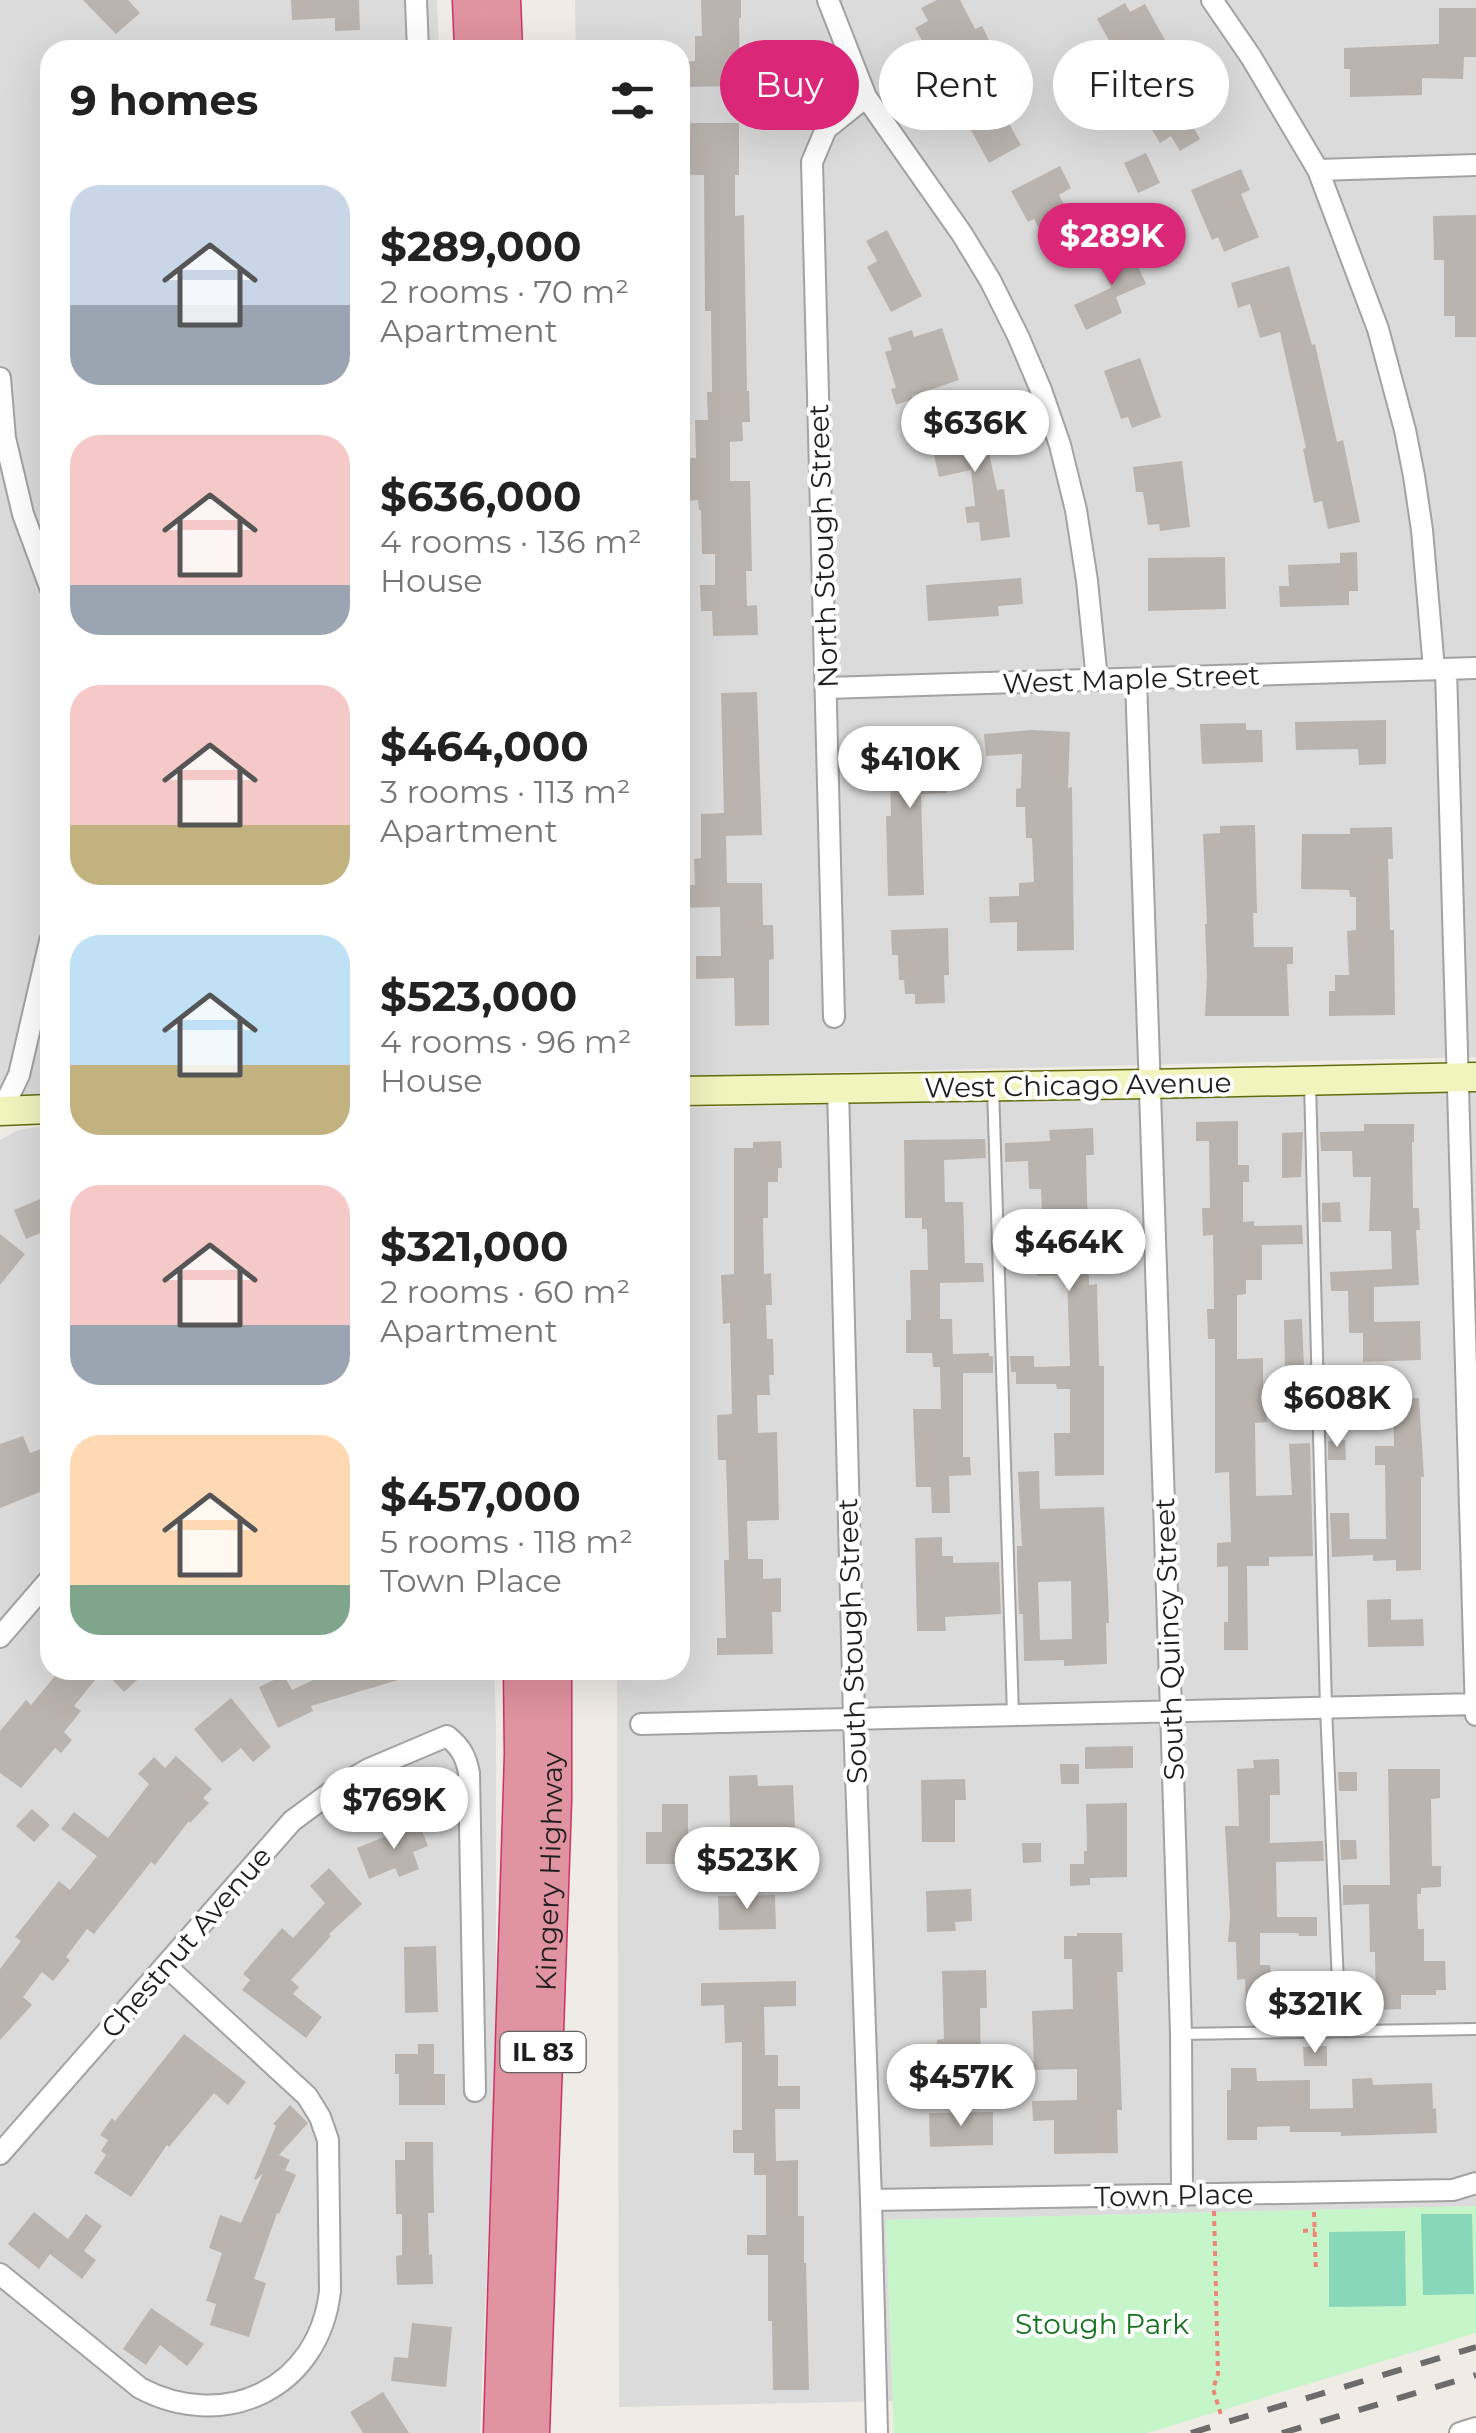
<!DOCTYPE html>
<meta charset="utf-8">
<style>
:root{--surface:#fff;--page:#f2f2f2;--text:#222;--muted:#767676;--accent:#db2777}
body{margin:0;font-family:Montserrat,sans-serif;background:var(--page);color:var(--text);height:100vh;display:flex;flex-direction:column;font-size:38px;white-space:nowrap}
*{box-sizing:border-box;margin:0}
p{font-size:32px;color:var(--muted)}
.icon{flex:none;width:55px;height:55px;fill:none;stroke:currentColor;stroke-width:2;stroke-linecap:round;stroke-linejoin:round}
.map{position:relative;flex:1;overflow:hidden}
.sheet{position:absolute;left:40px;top:40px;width:650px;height:1640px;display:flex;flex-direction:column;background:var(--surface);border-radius:30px;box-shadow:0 10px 40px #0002}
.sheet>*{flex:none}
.top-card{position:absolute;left:720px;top:40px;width:605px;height:90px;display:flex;gap:20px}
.price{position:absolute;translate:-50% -85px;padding:0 22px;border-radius:35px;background:#fff;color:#222;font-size:32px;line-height:65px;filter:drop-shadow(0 2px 5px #0008)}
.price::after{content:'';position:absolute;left:50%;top:60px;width:30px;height:22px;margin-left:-15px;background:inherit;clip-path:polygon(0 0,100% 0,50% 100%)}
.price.current{background:var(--accent);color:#fff}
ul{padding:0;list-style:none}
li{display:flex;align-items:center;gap:30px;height:250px;padding:0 30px}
li span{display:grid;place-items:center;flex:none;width:280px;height:200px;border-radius:30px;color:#555}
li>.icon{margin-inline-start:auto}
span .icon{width:120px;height:120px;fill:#fffc;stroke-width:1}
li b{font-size:42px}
h2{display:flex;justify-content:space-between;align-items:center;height:120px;padding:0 30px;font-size:42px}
.pill{padding:0 35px;border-radius:45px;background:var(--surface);box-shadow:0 10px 40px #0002;font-size:35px;line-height:90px}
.pill.current{background:var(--accent);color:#fff}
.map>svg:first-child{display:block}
.residential{fill:#dcdbdb}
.park{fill:#c6f5ca}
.pitch{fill:#89d7ba}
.building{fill:#bbb4ae;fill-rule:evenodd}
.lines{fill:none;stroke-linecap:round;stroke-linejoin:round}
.lane-casing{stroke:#a2a2a2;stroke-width:14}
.street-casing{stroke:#a2a2a2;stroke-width:24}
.secondary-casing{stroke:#616d0e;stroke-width:31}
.highway-casing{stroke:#cc3265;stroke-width:41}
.path{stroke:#ef8576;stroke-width:4;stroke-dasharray:5 5;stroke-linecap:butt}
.lane{stroke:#fff;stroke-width:10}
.street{stroke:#fff;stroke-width:20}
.secondary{stroke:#f1f4bd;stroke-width:28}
.highway{stroke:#e093a0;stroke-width:38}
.rail{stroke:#6c6c6c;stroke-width:6;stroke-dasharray:20 20;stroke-linecap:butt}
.labels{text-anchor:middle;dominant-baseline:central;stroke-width:8;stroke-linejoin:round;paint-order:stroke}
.shield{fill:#fff;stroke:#626262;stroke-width:2.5}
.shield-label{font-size:25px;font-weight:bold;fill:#1e1e1e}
.street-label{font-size:28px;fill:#1e1e1e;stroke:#fff}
.park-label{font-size:28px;fill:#14741e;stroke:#fff}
</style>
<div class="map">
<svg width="1476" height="2433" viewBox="0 0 1476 2433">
<rect width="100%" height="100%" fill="#eeece5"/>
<path class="residential" d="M0,0h437l2,50h-389v1044l-50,1z
M575,0h901v1057l-796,19v-1026h-104z
M1476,1087v1119l-590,14 7,181 -274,6 -2,-737h63v-562z
M50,1125v545h444l2,57v319l-16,387h-480v-1293l18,-10z"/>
<path class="park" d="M1476,2206v127l-329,100h-253l-8,-213z"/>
<path class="pitch" d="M1421,2214h51l2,80 -51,1z
M1405,2231l1,75 -77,1v-75z"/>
<path class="building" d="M83,0h45l12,13 -24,21z
M291,0h68l1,30 -25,1v-13l-43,2z
M701,0h40v18h-2l1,68 -60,1v-25l15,-1v-25h7z
M937,0h23l15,29 7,-3 12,24 -21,10 48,85 -32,18 -74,-135 13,-7 -7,-13z
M1125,3l5,9 15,-8 26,47 -1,1 31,51 -16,10 15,26 -20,12 -9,-15 -11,7 -25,-41 6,-4 -44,-79z
M1439,8h37v49h-12l-1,22 -41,-1v17l-72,2v-28h-6v-21l95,-4z
M684,123h55v52h-4v41l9,-1 3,176h2l1,31h-8l1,19 -13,1v39h20l2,90h-6l1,35 10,-1 1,30 -45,1 -1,-25h-11l-1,-26h15v-31h-13l-1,-44h-2l-1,-10 -11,1v-43h9l-1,-38h13l-1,-28h5l-1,-81h-6l-1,-136h-20z
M1146,153l14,30 -22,10 -14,-30z
M1060,166l11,22 -12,7 17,32 -30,15 -12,-23 -6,3 -17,-31z
M1241,169l9,21 -9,4 18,43 -35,15 -6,-15 -6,3 -21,-50z
M1476,215v122h-21v-21h-11v-56h-10l-1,-44z
M887,230l35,66 -31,16 -24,-45 10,-6 -11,-20z
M1129,246l17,38 -30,13 6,16 -36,17 -12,-25 37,-17 -13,-28z
M1289,266l23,79 3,-1 22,98 6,-2 17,82 -32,7 -6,-28 -8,2 -11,-54 3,-1 -26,-116 -20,6 -10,-34 -12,4 -7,-25z
M942,328l17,52 -47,16 1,3 -17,6 -5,-16 5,-1 -11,-36 7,-2 -4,-12 24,-8 2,7z
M1140,358l21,59 -29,11 -4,-11 -7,2 -17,-48z
M981,416l16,74 7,-1 6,48 -29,4 -2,-19 -12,1 -2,-16 10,-1 -4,-36 -32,7 -5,-22 10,-2 -5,-28z
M1182,461l8,66 -30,4 -1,-7 -11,1 -5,-33h-7l-3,-25z
M1357,552l1,39h-9v14l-69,2 -1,-21h10l-1,-21 52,-2v-10z
M1225,557l1,52 -78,2v-53z
M1021,578l2,26 -25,2 1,10 -71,5 -2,-36z
M757,692l5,143 -36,1 1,47h35l1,42h10l1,34 -5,1v65l-34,1 -1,-48 -38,1v-23h25l-1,-49 -40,1v-23h15l-1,-26 7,-1v-44l23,-1 -3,-120z
M1386,720v44l-27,1 -1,-16 -62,1 -1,-28z
M1246,723v7h16l1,32 -61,2 -2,-40z
M1032,730l38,2 -2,56 4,-1 2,163 -57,1v-29l-27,1 -1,-26 30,-1v-13l15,-1 -2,-44h-6l-1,-31h-9v-18l5,-1 1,-34 -36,2 -2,-22z
M929,738l1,16h16l1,39 -26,1 3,101 -36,1 -2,-80h5l-2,-77z
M1255,825l2,88h-4l1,34h39v17h-6l2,52h-84l2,-39 -2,-53h2l-4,-90 17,-1v-7z
M1392,827l1,32h-5l2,71h4l1,85 -66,1v-25h6v-16h14l-2,-44 9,-1v-33h-6l-1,-7 -48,-1 1,-55h48v-6z
M948,928l1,47h-5l1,28 -30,1v-10h-10l-1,-14h-5l-1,-25h-6l-1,-25z
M1238,1121v44h11v17h-6v40l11,-1v5l48,-1 1,19 -41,1v35h-16v14l-9,1v64l26,-1v43h3l1,21 -12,1 1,73 36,-1 -3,-51 21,-1 3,113 -44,1v9h-22l1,84h-24v-28h4v-56l-11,1v-24l14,-1 -2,-70 -14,1v-134h-7l-1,-30h7l-1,-74 -10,1 -1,-28h8l-1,-67h-13v-19z
M1364,1124h50v18h-2l1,66h6l1,22h-4l3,55 -45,2v35l46,-1 1,39 -58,2v-29h-14l-1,-42h-17l-1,-19 62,-3 -1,-38h-22l2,-54h-18l-1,-26h-31l-1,-19 44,-1z
M1093,1128l1,27h-8l2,82 1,48 8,-1 2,82h5v109l-49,1 -1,-43h16v-44h-13l-1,-5h-40v-12h-5l-1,-16h24v11l36,-1 -3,-91 -30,1 -1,-27h15l-1,-37h-8l-1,-23h-12l-1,-28 -23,1v-19l45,-2 -1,-11z
M1303,1132l-2,45 -19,1v-45z
M985,1139l1,19 -42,2 1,42h18l2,61h18l1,19 -44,1v36h12l1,35 36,-1v3h4v17h-30v84h7l1,18 -22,1 1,37h-18l-1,-26h-15l-3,-78h28l-1,-42h-7l-1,-14h-26v-33h5l-1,-50h18l-1,-41h-5v-11h-17l-1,-78z
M781,1141l1,27h-4v14h-10v36h-5l1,56 7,-1 1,32h-6l1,34h6l1,36h-5l1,20h-13l1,38 19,-1 2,88 -32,1 1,38h15v20l18,-1v34h-9l1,42 -56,1v-17h9l-2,-78h5l-3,-100h-8l-1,-45 15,-1 -2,-91 -7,1 -2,-49 13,-1v-126h19v-6z
M50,1195v34l-24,10 -12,-29z
M1340,1202l1,20h-19v-19z
M0,1234l25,20 -25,31z
M1302,1319l2,49 -19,1 -1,-49z
M1419,1398l5,79h-3v93l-25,1v-11l-23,1v-6l-41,2 -2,-44h19l1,26h36l-1,-74h-10v-19h19l-1,-47z
M23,1436l7,17 16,-6 4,9v16l-10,4 5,14 -45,18v-64z
M1345,1440l1,20h-18v-19z
M1039,1471l1,38 64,-2 4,87 1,29h-3l1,41 -43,2v-6l-40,1 -1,-47h-4l-2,-52v-16h5l-4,-74zM1071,1581l1,58 -32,1 -2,-58z
M942,1537v19h11v7l46,-1 2,52 -56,3 1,14h-29l-2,-93z
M1391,1599v21l32,-1 1,27 -56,1 -1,-47z
M60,1670h43l-29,36 7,5 -17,21 8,8 -11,13 -6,-5 -34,40 -21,-15v-42l26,-31 5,5z
M103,1670h45l-24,22z
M334,1670h83l1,4 -107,32 2,5 -35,17 -19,-41 25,-12 8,15z
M231,1698l40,49 -18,15 -12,-14 -19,15 -28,-34z
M1133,1746v22l-48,1v-22z
M176,1756l36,33 -9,9 6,5 -19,20 -1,-2 -34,44 -4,-3 -57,72 -7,-5 -21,28 4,3 -17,21 -11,-9 -19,25 9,8 -32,35v-71l21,-28 -6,-4 44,-56 11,9 27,-34 -36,-27 13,-17 34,26 41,-54 -11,-10 16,-17 11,11z
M1279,1759l1,36h-10v48l53,-2 1,20 -48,1 1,55h40v19h-18l-1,-3h-38v32h10l1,9 32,-1 1,22 -31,1 1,12 -28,1 -1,-30 -8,1 -1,-38h-8l2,-26 -5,-90h14l-2,-57 17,-1 -1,-8z
M1060,1764h19v20h-18z
M1388,1769h52v29l-9,1 1,67h9v21l-20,1v6h-4l1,35h6v32h21l1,29h-10v5h-35v14l-25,1 -1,-58h-5l-1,-48 -26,1v-20h47z
M1338,1772h19v19h-18z
M757,1775l1,11 35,-1 4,82 -25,1 -1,-40 -41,1 -1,-53z
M965,1779l1,21h-11v42h-33l-1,-62z
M1127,1803v74l-37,1v7l-20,1v-22h14v-13h3l-1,-47z
M662,1804h26v60h-42v-32h16z
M32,1809l18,16 -16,17 -18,-16z
M419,1823l9,23 -15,6 6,17 -20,8 -4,-9 -26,11 -12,-31z
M1340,1840h16l1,19 -16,1z
M1022,1843h19v19l-18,1z
M329,1868l33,36 -33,30 2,2 -40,44 8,7 -6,7 29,23 -16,21 -64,-48 8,-10 -7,-6 39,-46 11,10 32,-35 -15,-17z
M971,1889l1,32 -17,1 1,9 -29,1 -1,-41z
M775,1895l1,34 -57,1 -1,-34z
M1077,1933h45l1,39h-6l5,138h-5l1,43 -64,1v-34l-21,1 -1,-20 45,-1v-31l-43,1 -2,-59 41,-2 -1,-50h-8v-23h13z
M436,1946l2,66 -33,1 -1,-66z
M986,1970l1,38h-7l1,64 -44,2v-34l7,-1 -2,-68z
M796,1981v25l-32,1 1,48h13v31h22v23h-25l1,52 22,-1v56h6v47h2l3,127h-36l-1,-69h-4v-66h-21v-20h19v-60h-12v-22h-21v-23h9v-88l-17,1 -1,-38 -23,1v-23z
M184,2034l62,48 -18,23 -14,-12 -45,54 -2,-2 -36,52 -37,-24 12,-18 -5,-4 7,-11 -8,-5 12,-17 3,3z
M418,2044h16v30h11v31h-46v-31h-4v-20h23z
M1327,2046v20h-23l-1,-19z
M1231,2068h25l1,13 53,-1v29l43,-1 -1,-29 20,-1 1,7 59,-2 1,26 3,-1 1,25 -96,3v-4h-51v-6l-33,1v13h-30v-50h4z
M290,2105l18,18 -29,32 11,5 -5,10 11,5 -17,39 -2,-1 -23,66 12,4 -17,54 -39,-12 6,-21 -10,-3 16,-48 -13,-5 11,-33 21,8 22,-50 -7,7 -2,-1 22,-53 -3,-2z
M993,2112v33l-63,2 -1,-34z
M405,2142h28l1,71h-6l1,42 3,-1 1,30 -36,1 -1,-29 6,-1v-41h-6l-1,-54h10z
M34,2212l34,27 18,-25 16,12 -18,25 12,9 -14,19 -32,-25 -11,15 -31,-25z
M151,2308l53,36 -17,22 -27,-21 -14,20 -23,-16z
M412,2323l40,4 -6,60 -55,-6 3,-24 14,1z
M383,2392l26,41h-46l-13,-21z"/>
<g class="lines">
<defs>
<path id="lane" d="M1310,1082l16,626 14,322
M993,1087l20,628
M1181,2034l295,-5"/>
<path id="street" d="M416,0l2,50
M828,0l38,97 96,137 28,46 28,56 23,54 19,55 16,65 11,71 10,99
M1212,0l39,57 67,113 60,159 27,101 9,46 8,54 12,139
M1318,170l158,-5
M0,378l5,60 18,76 27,73
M1446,669l30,1046
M1136,679l36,1061 9,294 1,160
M827,688l649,-20
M834,1017l-22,-855 14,-33 40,-32
M838,1088l16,630 17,482 6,233
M0,1114l19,-39 31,-134
M0,1637l50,-58
M641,1724l835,-20
M0,2154l292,-333 46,-34 31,-18 78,-33c14,11 19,21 22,37l6,318
M871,2200l582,-10 23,-7
M0,2274l140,114c85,45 179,0 190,-97l-2,-151 -8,-23 -13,-21 -141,-130
M1460,2433l16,-5"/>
<path id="secondary" d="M680,1091l469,-7 327,-7
M0,1111l50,-2"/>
<g id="highway">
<path d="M472,0l2,50"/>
<path d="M501,0l2,50"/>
<path d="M503,2433l21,-679 -1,-84"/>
<path id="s1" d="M530,2433l22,-632v-131"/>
</g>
</defs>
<use href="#lane" class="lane-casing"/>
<use href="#street" class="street-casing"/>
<use href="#secondary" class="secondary-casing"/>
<use href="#highway" class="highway-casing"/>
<path class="path" d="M1214,2211l4,163 -5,15 8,26
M1314,2212l2,60
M1303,2231l12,-1"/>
<use href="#lane" class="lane"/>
<use href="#street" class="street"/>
<use href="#secondary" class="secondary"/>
<use href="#highway" class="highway"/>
<path class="rail" d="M1191,2433l285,-86
M1282,2433l194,-58"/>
</g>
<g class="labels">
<rect class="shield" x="500.5" y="2032" width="85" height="40" rx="8"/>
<g class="shield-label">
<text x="543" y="2052">IL 83</text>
</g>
<g class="street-label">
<text transform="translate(823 546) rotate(-92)">North Stough Street</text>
<text transform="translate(1131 679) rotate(-2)">West Maple Street</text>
<text transform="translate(1078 1085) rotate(-1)">West Chicago Avenue</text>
<text transform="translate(1169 1639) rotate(-92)">South Quincy Street</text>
<text transform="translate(852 1641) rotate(-92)">South Stough Street</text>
<text stroke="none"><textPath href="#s1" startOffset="562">Kingery Highway</textPath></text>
<text transform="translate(186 1942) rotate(-49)">Chestnut Avenue</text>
<text transform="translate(1174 2195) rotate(-1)">Town Place</text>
</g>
<g class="park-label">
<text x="1102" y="2324">Stough Park</text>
</g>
</g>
</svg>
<b class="price current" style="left:1112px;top:288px">$289K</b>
<b class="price" style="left:975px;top:475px">$636K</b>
<b class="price" style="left:910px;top:811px">$410K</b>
<b class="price" style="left:1069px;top:1294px">$464K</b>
<b class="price" style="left:1337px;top:1450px">$608K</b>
<b class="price" style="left:394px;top:1852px">$769K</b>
<b class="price" style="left:747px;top:1912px">$523K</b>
<b class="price" style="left:1315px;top:2056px">$321K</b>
<b class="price" style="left:961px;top:2129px">$457K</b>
<div class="top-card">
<a class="pill current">Buy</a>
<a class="pill">Rent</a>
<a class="pill">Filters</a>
</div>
<section class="sheet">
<h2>9 homes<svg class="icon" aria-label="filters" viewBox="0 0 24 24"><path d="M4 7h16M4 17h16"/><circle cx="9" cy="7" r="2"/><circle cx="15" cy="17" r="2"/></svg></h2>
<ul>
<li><span style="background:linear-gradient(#c9d6e8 60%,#9aa5b1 0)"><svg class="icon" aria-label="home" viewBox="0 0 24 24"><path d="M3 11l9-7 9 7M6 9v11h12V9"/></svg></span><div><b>$289,000</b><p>2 rooms · 70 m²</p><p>Apartment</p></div></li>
<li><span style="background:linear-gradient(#f6c9c9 75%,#9aa5b1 0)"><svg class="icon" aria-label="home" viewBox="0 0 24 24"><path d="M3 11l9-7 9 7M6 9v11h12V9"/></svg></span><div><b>$636,000</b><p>4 rooms · 136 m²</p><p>House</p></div></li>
<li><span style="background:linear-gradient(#f6c9c9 70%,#c2b280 0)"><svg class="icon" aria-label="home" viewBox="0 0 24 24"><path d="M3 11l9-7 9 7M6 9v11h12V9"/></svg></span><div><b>$464,000</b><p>3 rooms · 113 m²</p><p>Apartment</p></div></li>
<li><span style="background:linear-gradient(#bfe0f5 65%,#c2b280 0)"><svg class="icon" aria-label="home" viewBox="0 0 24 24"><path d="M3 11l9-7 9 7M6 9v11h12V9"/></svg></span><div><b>$523,000</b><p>4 rooms · 96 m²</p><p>House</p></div></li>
<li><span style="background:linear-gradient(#f6c9c9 70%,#9aa5b1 0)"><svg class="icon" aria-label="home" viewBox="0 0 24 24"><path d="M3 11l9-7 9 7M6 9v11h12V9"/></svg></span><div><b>$321,000</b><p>2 rooms · 60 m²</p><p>Apartment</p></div></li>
<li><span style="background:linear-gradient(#ffd9b3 75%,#7fa58c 0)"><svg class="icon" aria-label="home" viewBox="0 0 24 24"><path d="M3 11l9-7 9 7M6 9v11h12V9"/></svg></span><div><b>$457,000</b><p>5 rooms · 118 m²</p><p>Town Place</p></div></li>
</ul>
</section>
</div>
